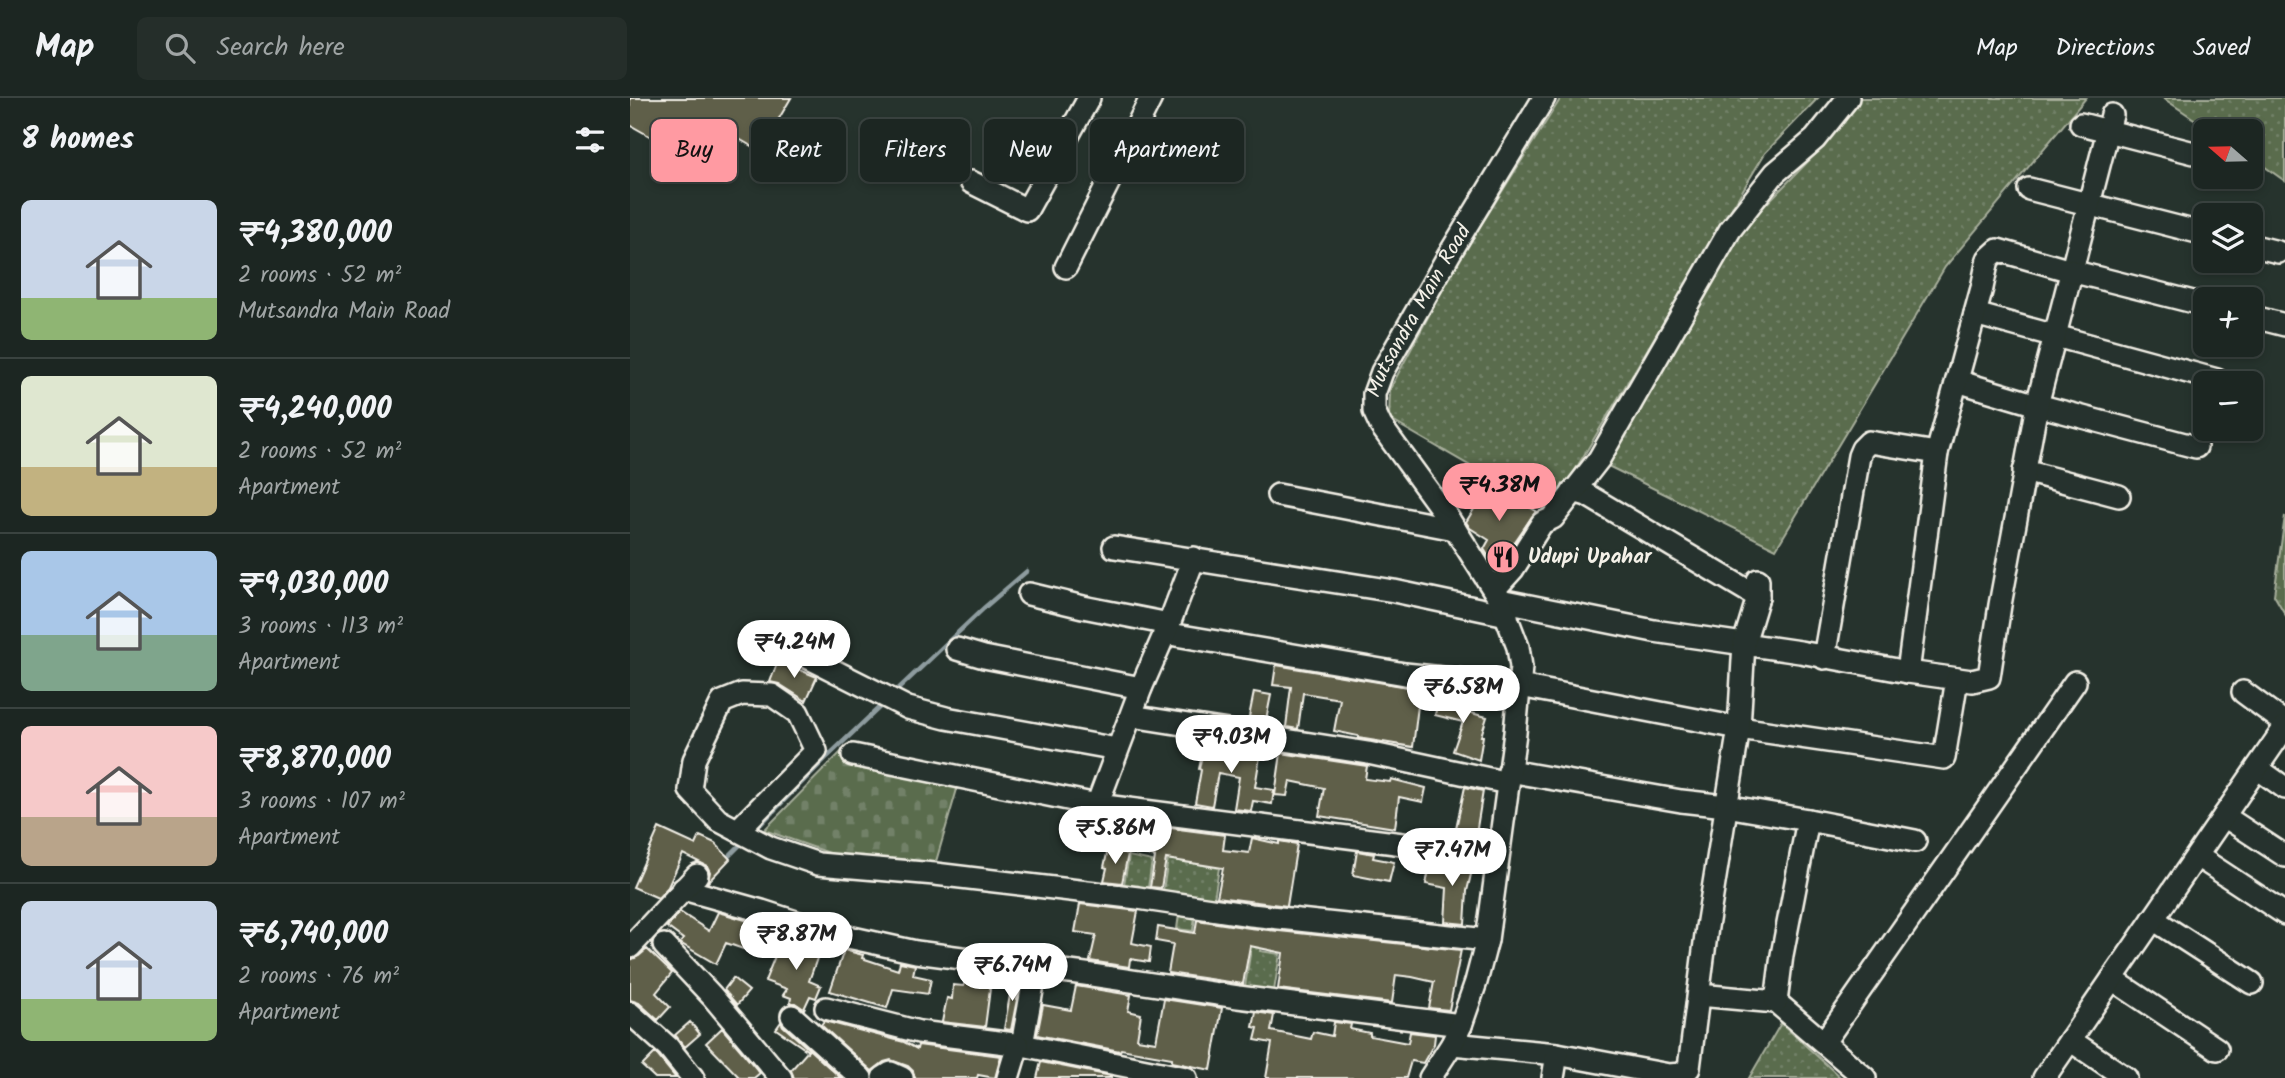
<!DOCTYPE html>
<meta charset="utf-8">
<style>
:root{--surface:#1c2622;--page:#252e2a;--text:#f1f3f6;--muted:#a0a5a5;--line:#3a4340;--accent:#ff9aa2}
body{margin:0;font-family:Kalam,sans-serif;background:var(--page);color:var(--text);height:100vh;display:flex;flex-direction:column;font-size:26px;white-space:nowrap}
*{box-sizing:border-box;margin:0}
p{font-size:23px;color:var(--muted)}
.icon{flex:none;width:38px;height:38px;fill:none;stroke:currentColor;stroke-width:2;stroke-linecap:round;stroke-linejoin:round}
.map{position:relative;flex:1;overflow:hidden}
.details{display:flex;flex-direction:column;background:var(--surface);width:630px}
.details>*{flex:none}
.banner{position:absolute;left:21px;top:21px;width:665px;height:63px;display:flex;gap:14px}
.needle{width:46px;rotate:290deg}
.buttons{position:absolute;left:1563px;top:21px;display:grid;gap:14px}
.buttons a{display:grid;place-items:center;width:70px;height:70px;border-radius:10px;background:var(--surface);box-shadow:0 4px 10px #0003,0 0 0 2px var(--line);font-size:35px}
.price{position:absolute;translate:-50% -60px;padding:0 16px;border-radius:24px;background:#fff;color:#222;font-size:23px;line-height:46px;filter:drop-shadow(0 2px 4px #0008)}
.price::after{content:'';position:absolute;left:50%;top:42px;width:21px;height:16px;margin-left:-10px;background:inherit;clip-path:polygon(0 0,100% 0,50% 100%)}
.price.on{background:var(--accent);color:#111}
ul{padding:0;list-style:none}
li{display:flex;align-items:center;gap:21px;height:175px;padding:0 21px}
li+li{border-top:2px solid var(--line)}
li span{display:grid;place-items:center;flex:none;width:196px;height:140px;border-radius:10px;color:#555}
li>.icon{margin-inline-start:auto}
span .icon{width:84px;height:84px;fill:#fffc;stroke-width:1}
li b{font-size:30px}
h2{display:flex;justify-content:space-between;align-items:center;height:84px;padding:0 21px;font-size:30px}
.tag{padding:0 24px;border-radius:10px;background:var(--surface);box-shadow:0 4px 10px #0003,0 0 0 2px var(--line);font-size:24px;line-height:63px}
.tag.on{background:var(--accent);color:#111}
header{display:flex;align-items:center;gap:42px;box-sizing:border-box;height:98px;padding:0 35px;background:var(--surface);border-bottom:2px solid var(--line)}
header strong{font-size:33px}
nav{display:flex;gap:38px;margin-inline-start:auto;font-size:24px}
.search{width:490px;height:63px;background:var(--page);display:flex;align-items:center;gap:18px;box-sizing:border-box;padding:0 24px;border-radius:10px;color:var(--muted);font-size:26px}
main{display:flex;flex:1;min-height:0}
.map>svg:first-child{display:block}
.green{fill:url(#green-dots);stroke:#a7ae9b;stroke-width:2}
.cemetery{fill:url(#cemetery-stones);stroke:#a7ae9b;stroke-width:2}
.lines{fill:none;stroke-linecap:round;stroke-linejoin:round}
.stream{stroke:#8e9c9f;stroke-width:4.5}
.building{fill:#5e5e49;stroke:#f4f1e8;stroke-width:2}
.minor-casing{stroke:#f4f1e8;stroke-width:26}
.minor{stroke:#26332d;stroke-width:21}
.labels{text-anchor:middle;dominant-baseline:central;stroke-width:5;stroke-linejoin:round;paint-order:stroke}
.street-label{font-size:21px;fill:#f4f1e8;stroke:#26332d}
.poi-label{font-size:21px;font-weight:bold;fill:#f4f1e8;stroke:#26332d;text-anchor:start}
</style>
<header>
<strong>Map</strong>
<div class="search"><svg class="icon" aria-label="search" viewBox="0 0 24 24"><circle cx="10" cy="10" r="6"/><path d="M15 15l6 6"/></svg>Search here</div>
<nav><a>Map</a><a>Directions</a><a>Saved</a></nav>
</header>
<main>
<section class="details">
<h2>8 homes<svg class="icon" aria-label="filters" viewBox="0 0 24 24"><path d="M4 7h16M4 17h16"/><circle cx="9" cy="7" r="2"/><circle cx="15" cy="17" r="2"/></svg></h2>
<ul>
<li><span style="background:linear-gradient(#c9d6e8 70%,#8fb573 0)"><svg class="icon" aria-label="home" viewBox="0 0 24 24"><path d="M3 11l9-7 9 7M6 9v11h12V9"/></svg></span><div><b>₹4,380,000</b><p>2 rooms · 52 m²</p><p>Mutsandra Main Road</p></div></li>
<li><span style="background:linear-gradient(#dfe7d0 65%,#c2b280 0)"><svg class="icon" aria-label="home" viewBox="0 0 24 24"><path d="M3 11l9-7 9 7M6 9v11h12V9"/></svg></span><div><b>₹4,240,000</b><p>2 rooms · 52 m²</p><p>Apartment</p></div></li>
<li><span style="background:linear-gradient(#a9c7e8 60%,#7fa58c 0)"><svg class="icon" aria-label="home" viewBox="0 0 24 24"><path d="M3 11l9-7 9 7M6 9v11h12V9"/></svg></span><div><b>₹9,030,000</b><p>3 rooms · 113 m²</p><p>Apartment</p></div></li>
<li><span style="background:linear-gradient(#f6c9c9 65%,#b9a48a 0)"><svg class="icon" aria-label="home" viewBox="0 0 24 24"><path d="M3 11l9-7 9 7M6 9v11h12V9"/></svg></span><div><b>₹8,870,000</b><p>3 rooms · 107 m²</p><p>Apartment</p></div></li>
<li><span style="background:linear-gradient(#c9d6e8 70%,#8fb573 0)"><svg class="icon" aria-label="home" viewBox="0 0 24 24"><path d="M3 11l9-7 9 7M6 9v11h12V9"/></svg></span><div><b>₹6,740,000</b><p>2 rooms · 76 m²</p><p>Apartment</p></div></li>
</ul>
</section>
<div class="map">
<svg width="1655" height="980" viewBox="0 0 1655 980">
<defs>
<pattern id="green-dots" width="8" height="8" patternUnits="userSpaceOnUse" patternTransform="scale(1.75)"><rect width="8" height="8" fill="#5a6c4e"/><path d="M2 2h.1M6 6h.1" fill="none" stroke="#728168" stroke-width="1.8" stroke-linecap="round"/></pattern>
<pattern id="cemetery-stones" width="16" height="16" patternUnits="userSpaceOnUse" patternTransform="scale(1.75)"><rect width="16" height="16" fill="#5a6c4e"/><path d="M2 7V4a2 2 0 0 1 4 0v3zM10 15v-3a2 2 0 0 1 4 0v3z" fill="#728168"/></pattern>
</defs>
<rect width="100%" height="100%" fill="#26332d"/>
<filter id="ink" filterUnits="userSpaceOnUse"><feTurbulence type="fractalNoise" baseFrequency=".0143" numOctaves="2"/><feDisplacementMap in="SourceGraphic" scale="14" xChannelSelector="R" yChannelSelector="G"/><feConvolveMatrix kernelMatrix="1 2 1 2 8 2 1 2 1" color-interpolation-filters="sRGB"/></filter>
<g filter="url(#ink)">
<path class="green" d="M931,0h257l-53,55 -215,359 -161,-93 1,-30 65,-123z
M1228,0h228l-141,169 -169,282 -172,-85 130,-227 95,-97z
M1533,0h122v83l-34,-24 -1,-26h-38z
M1655,418v98l-11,-19z
M499,758l23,5 -4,27 -24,-4z
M538,761l51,9 -5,31 -51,-9z
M549,816l16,3 -2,14 -16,-2z
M625,825h11l-6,28 20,3 -6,37 -29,-5z
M1151,925l60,55h-92z"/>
<path class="cemetery" d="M217,648l115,26 -27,93 -100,-10 -71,-25z"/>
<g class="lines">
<path class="stream" d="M263,596l92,-87 42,-36
M124,733l73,-74 58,-55
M94,763l21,-21"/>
</g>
<path class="building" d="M0,0h161l-31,53 -47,-27 -21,36 -62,-35z
M857,390l26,16 3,-5 20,12 -38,55 -6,-4 -8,-13 5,-9 -19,-12 -4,-6z
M148,563l39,16 -11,24 -27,-17 -9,-2z
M646,567l144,24 -7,58 -55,-9v-2l-24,-5 6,-32 -37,-6 -5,36 -12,-2 5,-40 -18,-2z
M810,593l18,2 -3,16 32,8 -6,19h2l-4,24 -26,-9 10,-29 -28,-7z
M624,594l17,3 -5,25 -17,-3z
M575,643l17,3 -1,3 21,5 1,-5 18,3 -6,37 19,3 -2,14 -19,-3 -2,10 -17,-2 5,-32 -21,-4 -6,33 -17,-3 6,-33 -2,-1z
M651,655l86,13 -2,13 25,3 1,-3 35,9 -3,14 -24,-5 -4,31 -76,-12 5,-28 -34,-7 -3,15 -12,-1z
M835,689l18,4 -8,49 -21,-3z
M510,726l85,11 -2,15 26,3 3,-15 27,6v-3l18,3 -10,62 -70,-9 6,-29 -57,-9 -5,29 -11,-1 5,-30 -20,-5z
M29,730l37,17 4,-9 15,7 15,16 -22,23 2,-10 -3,-6 -24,-12 -15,33 -10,11 -25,-11z
M478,751l20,5 -6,29 -18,-2 3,-13 -3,-1z
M727,753l17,3 -1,4 21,4 -5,20 -36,-7z
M801,763l42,5 -6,25 -2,33 -20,-2 2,-34 -21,-4z
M450,806l58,7 -6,32 19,4 -2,15 -19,-3 -1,8 -39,-6 6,-26 -21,-3z
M50,814l29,19 9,-19 48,14 -5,13 6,3 -9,12 -32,-11 -10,21 -36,-21 3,-4 -16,-12z
M567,822l53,8 211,22 -12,60 -20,-2 5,-26 -22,-5 -16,-2 -4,28 -114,-14 5,-36 -33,-7 -7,38 -75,-11 5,-29 -17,-3 2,-14 37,6z
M174,840l18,6 -13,37 12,5 -5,12 -6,-2 -6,13 -9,-6h-5l1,-5 -8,-3 4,-6 -22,-8 14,-35 19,8z
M17,851l25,24 -16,20 14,14 -12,13 -19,-17 -9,-3v-40l9,-4z
M214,852l19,5 -1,3 36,12 2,-8 15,3 -2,10 18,4 -3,15 -35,-5 -6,19 -57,-17z
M103,880l16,13 -12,14 -13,-15z
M383,880l8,1 -10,51 -7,-1z
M335,881l26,2 -6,46 -43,-5 5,-24 5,1 1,-14 11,1z
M446,888l55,9 -3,16 13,3 -4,25 19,3 8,-43 58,9 -11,62 -39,-8v-4l-51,-9 -1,2 -83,-16 6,-30 28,5z
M626,914l18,3 -3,16 40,8 2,-7 19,4 2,-14 17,2 -1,5 20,4v3l38,7 2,-11 25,3 -1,9 -11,19 -12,-2 -5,17h-140l6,-35 -17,-3 3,-12 -5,-1z
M194,923l80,21 13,7 1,-4 83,11 -6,22 -17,-3 -1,3h-62l-2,-7 -5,-5 -17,-6 -7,2 -12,9 -51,-46z
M60,924l10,12 -15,13 -10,-12z
M151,924l2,4 58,52h-47l-3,-8 17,-19 -32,-22z
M92,930l38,45 -6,5h-14l-34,-35z
M25,955l3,3 18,22h-21l-13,-12z
M411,964l70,14v2h-74z"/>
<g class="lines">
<defs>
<g id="minor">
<path d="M1451,26l113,29"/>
<path d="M341,84l56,28 62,-112"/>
<path d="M1399,91l176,45"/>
<path d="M1620,147l28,7"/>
<path d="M436,169l85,-169"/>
<path d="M1345,216l242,66"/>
<path d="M1620,218l35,9"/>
<path d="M1327,283l80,24 159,42"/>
<path d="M1394,373l95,25"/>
<path d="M943,393l14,4 171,102"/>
<path d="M648,397l177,34"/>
<path d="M484,449l280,44 113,24"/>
<path d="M864,492l19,-21 29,-46 11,-5 46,-59 131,-229 45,-57 40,-34 33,-41"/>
<path d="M399,496l54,13 86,17"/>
<path d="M870,502l154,31 146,21 108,20 64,9 17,-4 11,-72 37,-200 75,-290"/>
<path d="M534,535l241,41 115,12 219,42 205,30 13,-79"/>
<path d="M327,551l27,8 157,31"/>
<path d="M177,559l101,51 38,10 171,31"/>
<path d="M1194,560l35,-202 3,-7 7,-7 68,11"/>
<path d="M1278,574l29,-219 45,-165 6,-29 10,-9 73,21 134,34"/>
<path d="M1613,594l42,31"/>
<path d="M501,618l237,37 140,30"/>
<path d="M223,657l244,50 400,51"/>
<path d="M1627,670l28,20"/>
<path d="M879,673l172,30 45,5 82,14 107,21"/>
<path d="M467,707l44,-117 28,-64 25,-66"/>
<path d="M1594,718l61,40"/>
<path d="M108,732l78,-79 -18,-38 -26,-18 -30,-1 -20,8 -28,58 -4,30 28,30 53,28 47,16 117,10 203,24 113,17 236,25"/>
<path d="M1567,758l88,58"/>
<path d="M53,791l79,22 68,22 86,19 169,22 153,23 223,28"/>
<path d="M1523,821l99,64"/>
<path d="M34,847l48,51 69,82"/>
<path d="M0,849l67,-72"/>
<path d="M1482,881l105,70"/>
<path d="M1069,897l77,7 89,76"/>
<path d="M1146,904l6,-47 26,-135"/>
<path d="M196,910l93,24 103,13 164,33"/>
<path d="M0,915l38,34 25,31"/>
<path d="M162,918l69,62"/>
<path d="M1440,942l56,38"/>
<path d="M1194,944l251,-360"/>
<path d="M822,946l105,10 112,21 12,-1 8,-6 18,-141 32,-199 5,-85 14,-46v-17"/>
<path d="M392,947l14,-77"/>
<path d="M253,980l8,-5 11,5"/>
<path d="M378,980l10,-33"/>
<path id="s1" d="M800,980l22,-34 9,-19 15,-43 11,-42 28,-207 6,-66 -3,-20 -18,-47 -52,-82 -67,-92 -7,-15v-17l8,-22 68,-119 94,-155"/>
<path d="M923,980l4,-24"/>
<path d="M1414,980l241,-351"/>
</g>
</defs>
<use href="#minor" class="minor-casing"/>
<use href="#minor" class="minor"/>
</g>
</g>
<defs>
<symbol id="restaurant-disc" viewBox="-11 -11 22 22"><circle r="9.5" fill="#ff9aa2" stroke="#26332d"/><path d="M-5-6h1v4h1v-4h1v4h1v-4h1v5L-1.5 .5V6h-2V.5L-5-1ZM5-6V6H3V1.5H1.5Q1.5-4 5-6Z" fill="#111"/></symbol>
</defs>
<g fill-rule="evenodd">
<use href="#restaurant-disc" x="854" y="440" width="38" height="38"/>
</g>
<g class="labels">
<g class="street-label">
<text stroke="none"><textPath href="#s1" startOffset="835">Mutsandra Main Road</textPath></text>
</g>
<g class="poi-label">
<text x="898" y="459">Udupi Upahar</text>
</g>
</g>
</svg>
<div class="buttons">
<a><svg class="needle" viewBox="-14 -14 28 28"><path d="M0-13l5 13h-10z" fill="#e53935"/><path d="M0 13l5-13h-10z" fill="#a0a5a5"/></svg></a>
<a><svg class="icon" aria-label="layers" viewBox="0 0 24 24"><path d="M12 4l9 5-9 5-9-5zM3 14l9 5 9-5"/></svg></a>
<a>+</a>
<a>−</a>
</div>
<b class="price on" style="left:869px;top:425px">₹4.38M</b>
<b class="price" style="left:164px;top:582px">₹4.24M</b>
<b class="price" style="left:833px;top:627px">₹6.58M</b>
<b class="price" style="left:601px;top:677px">₹9.03M</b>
<b class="price" style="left:485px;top:768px">₹5.86M</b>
<b class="price" style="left:822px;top:790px">₹7.47M</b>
<b class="price" style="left:166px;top:874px">₹8.87M</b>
<b class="price" style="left:382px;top:905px">₹6.74M</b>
<div class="banner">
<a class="tag on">Buy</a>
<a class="tag">Rent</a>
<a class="tag">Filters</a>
<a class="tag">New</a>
<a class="tag">Apartment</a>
</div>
</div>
</main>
